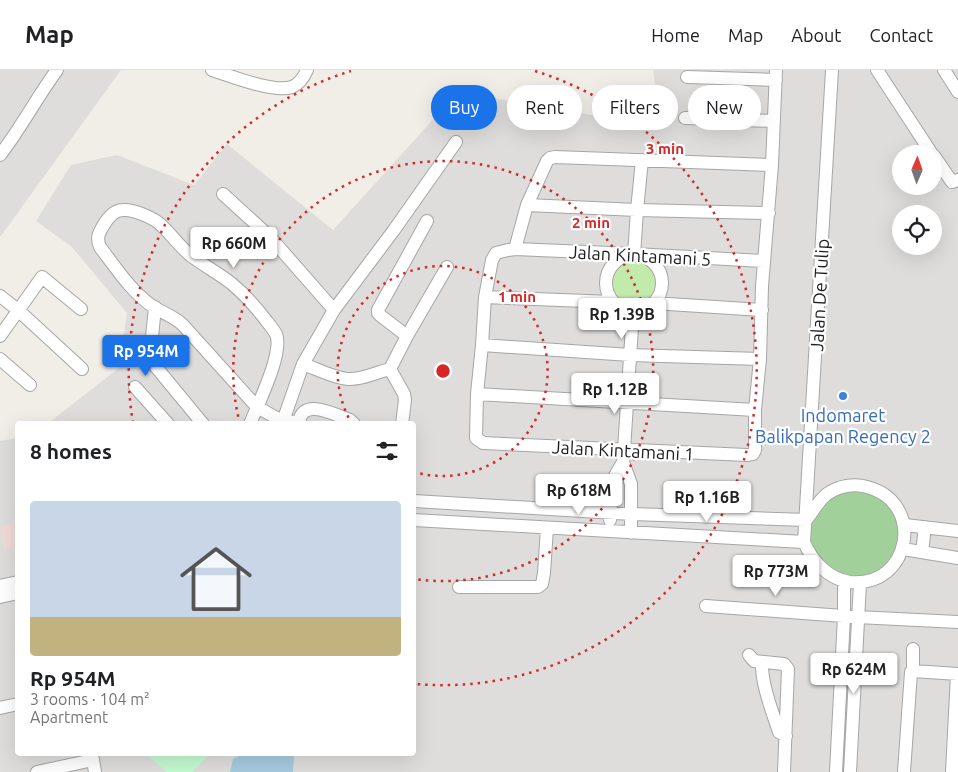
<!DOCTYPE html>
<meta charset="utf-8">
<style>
:root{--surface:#fff;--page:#f2f2f2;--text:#202124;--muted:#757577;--line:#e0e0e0;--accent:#1a73e8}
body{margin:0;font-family:Ubuntu,sans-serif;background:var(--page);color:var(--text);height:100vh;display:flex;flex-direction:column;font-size:19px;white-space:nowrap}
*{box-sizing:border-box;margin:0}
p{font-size:16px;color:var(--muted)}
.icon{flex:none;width:28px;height:28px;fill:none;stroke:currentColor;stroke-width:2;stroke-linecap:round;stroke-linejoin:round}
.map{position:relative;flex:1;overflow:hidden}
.panel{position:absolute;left:15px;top:351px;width:401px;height:335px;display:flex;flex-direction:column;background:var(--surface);border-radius:5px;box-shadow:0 5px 20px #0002}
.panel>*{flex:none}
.guide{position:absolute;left:431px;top:15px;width:451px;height:45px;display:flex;gap:10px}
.needle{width:32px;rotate:2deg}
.buttons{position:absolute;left:892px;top:75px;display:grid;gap:10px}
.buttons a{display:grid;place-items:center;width:50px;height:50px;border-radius:50%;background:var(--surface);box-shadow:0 5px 20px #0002;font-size:25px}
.price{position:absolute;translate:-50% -42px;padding:0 11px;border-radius:5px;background:#fff;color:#222;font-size:16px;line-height:32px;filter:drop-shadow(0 1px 2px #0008)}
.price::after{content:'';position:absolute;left:50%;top:30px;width:15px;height:11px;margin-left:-8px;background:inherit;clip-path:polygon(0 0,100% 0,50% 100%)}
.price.selected{background:var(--accent);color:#fff}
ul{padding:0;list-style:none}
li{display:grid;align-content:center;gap:10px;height:265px;padding:0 15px}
li span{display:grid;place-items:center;height:155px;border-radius:5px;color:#555}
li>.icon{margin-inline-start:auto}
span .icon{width:90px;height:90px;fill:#fffc;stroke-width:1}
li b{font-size:21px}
h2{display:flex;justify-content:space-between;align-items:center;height:60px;padding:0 15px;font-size:21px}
.tag{padding:0 18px;border-radius:22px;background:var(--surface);box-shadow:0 5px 20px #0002;font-size:18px;line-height:45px}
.tag.selected{background:var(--accent);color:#fff}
header{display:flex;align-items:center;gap:30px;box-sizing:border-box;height:70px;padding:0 25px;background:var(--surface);border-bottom:1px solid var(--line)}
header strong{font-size:24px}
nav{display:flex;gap:28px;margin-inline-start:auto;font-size:18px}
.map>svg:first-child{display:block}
.residential{fill:#dedddc;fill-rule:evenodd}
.commercial{fill:#f1dad5}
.grass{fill:#c2ebab}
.forest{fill:#a2d09a}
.park{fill:#c3facf}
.water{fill:#a6cade}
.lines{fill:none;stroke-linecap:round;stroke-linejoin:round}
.minor-casing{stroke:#a6a6a6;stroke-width:14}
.minor{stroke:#fff;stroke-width:12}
.ring{fill:none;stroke:#d62828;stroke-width:2.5;stroke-dasharray:2.5 5}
.shop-dot{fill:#3f7fe0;stroke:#fff;stroke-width:2}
.labels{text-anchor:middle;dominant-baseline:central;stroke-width:4.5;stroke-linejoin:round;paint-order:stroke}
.street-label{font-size:18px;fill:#1f1f1f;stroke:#fff}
.shop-label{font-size:18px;fill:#366cbe;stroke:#fff}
.centre{fill:#d62828;stroke:#fff;stroke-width:2.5}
.ring-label{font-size:15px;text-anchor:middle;font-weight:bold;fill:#d62828;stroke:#fff;stroke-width:4.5;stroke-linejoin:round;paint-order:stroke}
</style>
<header>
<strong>Map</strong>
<nav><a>Home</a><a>Map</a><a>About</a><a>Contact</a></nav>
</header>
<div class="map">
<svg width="958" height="702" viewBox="0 0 958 702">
<rect width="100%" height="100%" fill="#f0eee6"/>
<path class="residential" d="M0,0h121l-120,166h-1z
M653,0h305v702h-958v-331l17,-3 1,316h396v-330h-367l72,-56 8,-55 -55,-66 -36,-26 35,-56 46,-10 77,30 33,-41 106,86 125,-138 203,35zM901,84h33v32h-33zM901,144h33v32h-33z"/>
<path class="commercial" d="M17,453v23l-13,3 -4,-22z"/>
<path class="grass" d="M609 213a24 24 0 1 1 48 0a24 24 0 1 1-48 0Z"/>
<path class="forest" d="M865,419l27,17 10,31 -13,29 -23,13 -30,-4 -21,-21 -5,-14 1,-15 5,-14 23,-20z"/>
<path class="park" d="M145,684h66l-19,18h-25z"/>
<path class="water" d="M244,684h50l-1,18h-63l3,-13z"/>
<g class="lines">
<defs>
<path id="minor" d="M212,0c19,6 61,23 80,17 7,-3 12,-10 15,-17
M877,0l55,84
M944,0l14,22
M687,7l89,3
M685,48l89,3
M0,85c21,-27 37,-58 57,-85
M934,86l18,26 6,-2
M223,124l47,43 64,73 60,-80 62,-88
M527,135l110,5 132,3
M515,179l12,-44 20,-44 3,-3 5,-1 217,8
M606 213a28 28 0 1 1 56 0a28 28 0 1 1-56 0Z
M634,186l3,-46 5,-50
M764,191l-130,-7 -119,-5 -7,1 -12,3 -4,7 -7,37 -3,48 -5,49 -1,44 7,5 264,12 6,-1 2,-4v-40l5,-51 2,-73 10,-121 4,-95
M0,226l18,14 64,59
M485,227l128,5
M653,233l109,7
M155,237l-4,40 5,20 47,57
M0,266l42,-59 39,32
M407,266l40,-69
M482,275l148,10 130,4
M0,289l30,26
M303,294c14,5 31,14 45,15 14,1 29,-7 42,-10l17,-33 -26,-20 -3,-3v-3l49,-89
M390,299l14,25 1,6 -3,24
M135,317l33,37
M477,324l278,16
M250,354c8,-20 34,-72 26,-90 -3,-5 -8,-11 -11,-15 -10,-13 -22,-26 -34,-36 -13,-10 -28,-18 -41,-28 -11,-9 -19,-21 -29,-30 -7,-7 -28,-16 -38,-15 -9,0 -16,9 -20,16 -4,7 -7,12 -3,21 16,21 32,46 55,61 9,5 19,9 27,16l75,83 25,14 17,1
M282,354l21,-60 31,-54
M299,354c2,-28 36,-9 51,-4l4,4
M623,392l8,22v49
M414,431l218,13 174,6
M414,450l390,22
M610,450l2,-39 11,-19 1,-12 9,-139
M806,450c7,-8 12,-19 21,-26 12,-8 27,-11 40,-7 59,15 44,101 -17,95 -22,-3 -38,-21 -46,-40l28,-472
M905,455l53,6
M903,479l55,9
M922,482l3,-25
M0,516l18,-4
M459,517h79l4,-3 2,-11 3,-45
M0,527l18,-4
M706,536l151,11 101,5
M749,585l5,6 30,3 4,5 -4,103
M762,592c-1,21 10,49 17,70l7,4
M913,601v-22
M0,638l18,-4
M92,684l3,18
M37,702l56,-12
M836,702l8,-156v-35
M850,702l10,-189
M904,702l7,-100 2,-1 45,3
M952,702l5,-98"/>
</defs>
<use href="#minor" class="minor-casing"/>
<use href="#minor" class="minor"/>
</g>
<g class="ring">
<path d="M352 354A105 105 0 1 1 414 402"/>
<path d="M240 354A210 210 0 1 1 414 509"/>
<path d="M133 353A314 314 0 0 1 351 1M535 1A314 314 0 0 1 416 614"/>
</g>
<circle class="shop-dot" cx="843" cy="326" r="5"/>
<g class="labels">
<g class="street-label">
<text transform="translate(640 185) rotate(3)">Jalan Kintamani 5</text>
<text transform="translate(819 225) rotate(-87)">Jalan De Tulip</text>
<text transform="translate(623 380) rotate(3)">Jalan Kintamani 1</text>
</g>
<g class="shop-label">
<text x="843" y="345">Indomaret<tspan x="843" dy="21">Balikpapan Regency 2</tspan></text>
</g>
</g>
<circle cx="443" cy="301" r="8" class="centre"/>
<g class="ring-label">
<text x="665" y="84">3 min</text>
<text x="591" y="158">2 min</text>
<text x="517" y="232">1 min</text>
</g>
</svg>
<div class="buttons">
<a><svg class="needle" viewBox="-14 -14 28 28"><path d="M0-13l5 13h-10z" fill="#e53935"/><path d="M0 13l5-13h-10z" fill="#757577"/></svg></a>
<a><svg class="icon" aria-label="locate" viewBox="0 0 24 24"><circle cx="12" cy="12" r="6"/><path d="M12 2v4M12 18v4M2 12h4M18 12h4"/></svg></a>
</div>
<b class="price" style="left:234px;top:199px">Rp 660M</b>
<b class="price" style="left:622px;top:270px">Rp 1.39B</b>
<b class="price selected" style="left:146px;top:307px">Rp 954M</b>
<b class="price" style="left:615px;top:345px">Rp 1.12B</b>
<b class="price" style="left:579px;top:446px">Rp 618M</b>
<b class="price" style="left:707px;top:453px">Rp 1.16B</b>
<b class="price" style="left:776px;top:527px">Rp 773M</b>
<b class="price" style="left:854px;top:625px">Rp 624M</b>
<div class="guide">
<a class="tag selected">Buy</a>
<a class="tag">Rent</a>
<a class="tag">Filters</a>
<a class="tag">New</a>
</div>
<section class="panel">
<h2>8 homes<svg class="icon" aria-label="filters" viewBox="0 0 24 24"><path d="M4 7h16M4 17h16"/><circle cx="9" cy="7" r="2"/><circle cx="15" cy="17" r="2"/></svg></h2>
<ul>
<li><span style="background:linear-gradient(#c9d6e8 75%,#c2b280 0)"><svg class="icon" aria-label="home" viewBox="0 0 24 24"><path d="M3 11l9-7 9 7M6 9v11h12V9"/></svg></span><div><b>Rp 954M</b><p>3 rooms · 104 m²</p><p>Apartment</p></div></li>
</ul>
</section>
</div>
